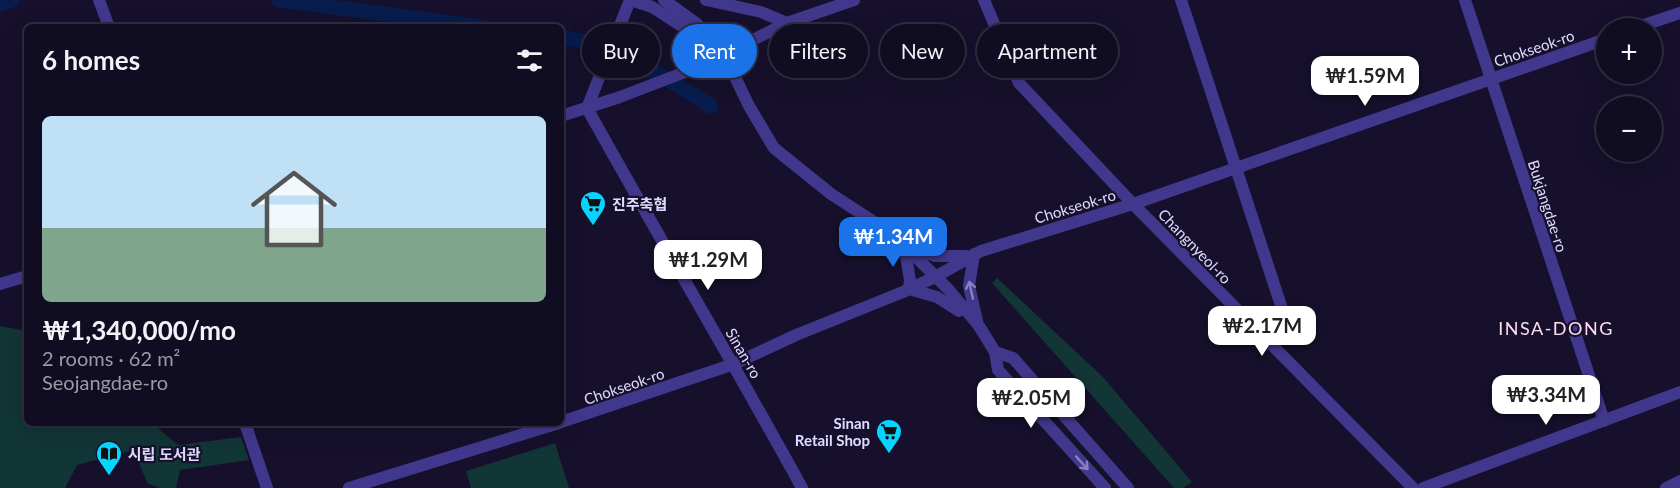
<!DOCTYPE html>
<meta charset="utf-8">
<style>
:root{--surface:#100c21;--page:#1e1a2e;--text:#f1f3f6;--muted:#9c9ba5;--line:#302c3f;--accent:#1a73e8}
body{margin:0;font-family:Lato,"Noto Sans KR",sans-serif;background:var(--page);color:var(--text);height:100vh;display:flex;flex-direction:column;font-size:22px;white-space:nowrap}
*{box-sizing:border-box;margin:0}
p{font-size:20px;color:var(--muted)}
.icon{flex:none;width:33px;height:33px;fill:none;stroke:currentColor;stroke-width:2;stroke-linecap:round;stroke-linejoin:round}
.map{position:relative;flex:1;overflow:hidden}
.panel{position:absolute;left:24px;top:24px;width:540px;height:402px;display:flex;flex-direction:column;background:var(--surface);border-radius:9px;box-shadow:0 6px 24px #0002,0 0 0 2px var(--line)}
.panel>*{flex:none}
.guide{position:absolute;left:582px;top:24px;width:570px;height:54px;display:flex;gap:12px}
.buttons{position:absolute;left:1596px;top:18px;display:grid;gap:12px}
.buttons a{display:grid;place-items:center;width:66px;height:66px;border-radius:50%;background:var(--surface);box-shadow:0 6px 24px #0002,0 0 0 2px var(--line);font-size:30px}
.price{position:absolute;translate:-50% -51px;padding:0 14px;border-radius:12px;background:#fff;color:#222;font-size:20px;line-height:39px;filter:drop-shadow(0 2px 3px #0008)}
.price::after{content:'';position:absolute;left:50%;top:36px;width:18px;height:14px;margin-left:-9px;background:inherit;clip-path:polygon(0 0,100% 0,50% 100%)}
.price.selected{background:var(--accent);color:#fff}
ul{padding:0;list-style:none}
li{display:grid;align-content:center;gap:12px;height:318px;padding:0 18px}
li+li{border-top:2px solid var(--line)}
li span{display:grid;place-items:center;height:186px;border-radius:9px;color:#555}
li>.icon{margin-inline-start:auto}
span .icon{width:108px;height:108px;fill:#fffc;stroke-width:1}
li b{font-size:26px}
h2{display:flex;justify-content:space-between;align-items:center;height:72px;padding:0 18px;font-size:26px}
.pill{padding:0 21px;border-radius:27px;background:var(--surface);box-shadow:0 6px 24px #0002,0 0 0 2px var(--line);font-size:21px;line-height:54px}
.pill.selected{background:var(--accent);color:#fff}
.map>svg:first-child{display:block}
.green{fill:#123536}
.lines{fill:none;stroke-linecap:round;stroke-linejoin:round}
.river{stroke:#081c4d;stroke-width:15}
.minor{stroke:#41388d;stroke-width:12}
.oneway{stroke:#8981c0}
.labels{text-anchor:middle;dominant-baseline:central;stroke-width:4.5;stroke-linejoin:round;paint-order:stroke}
.street-label{font-size:15px;fill:#e1daff;stroke:#16102c}
.poi-label{font-size:15px;font-weight:bold;fill:#e1daff;stroke:#16102c;text-anchor:start}
.quarter-label{font-size:18px;letter-spacing:1.5px;fill:#ffdcf0;stroke:#16102c}
</style>
<div class="map">
<svg width="1680" height="488" viewBox="0 0 1680 488">
<rect width="100%" height="100%" fill="#16102c"/>
<path class="green" d="M997,278l106,99 89,105 -9,6h-9l-182,-205z
M0,326l27,5v92h125l26,22 63,-8 8,23 -69,10 -4,18h-16l-12,-4 -15,-34 -56,15 -12,23h-65z
M555,443l14,45h-98l-5,-17z"/>
<g class="lines">
<path class="river" d="M279,0l204,27
M0,4l12,-4
M561,37c55,8 103,40 150,69l-4,-1"/>
<path class="minor" d="M99,0l10,27
M630,0l-43,108c71,128 145,252 215,380
M631,0l21,7 56,36
M664,0l32,23 28,31 25,52 25,42 57,46 54,35 19,16 45,45 30,36 16,26 3,18 107,118
M706,0l55,12 26,11
M984,0l35,83 114,121 280,284
M1181,0l107,327
M1465,0l139,421
M1635,28l45,-15
M561,116l59,-19 78,-30 89,-44 67,-23
M904,245l6,35 -1,9 28,8 22,14
M908,246l27,10h31
M974,254l-5,32 9,39
M0,284l27,-8
M995,352l18,6 115,130
M561,422l173,-58 62,-29 107,-43 32,-15 46,-26 152,-47 473,-165
M245,423l22,65
M349,488l210,-65
M1423,488l257,-96
M1666,488l14,-7"/>
</g>
<defs><path id="oneway-shaft" d="M-6 0H5M1.5-3L5.5 0L1.5 3" fill="none" stroke-width="1.6" stroke-linecap="round" stroke-linejoin="round" transform="scale(1.5)"/></defs>
<g class="oneway">
<use href="#oneway-shaft" transform="translate(971 290) rotate(-102)"/>
<use href="#oneway-shaft" transform="translate(1082 463) rotate(48)"/>
</g>
<defs>
<symbol id="supermarket-pin" viewBox="-11 -11 22 30"><path d="M0 17L-7.5 6A9.5 9.5 0 1 1 7.5 6Z" fill="#06d6ff" stroke="#16102c"/><path d="M-6-5.5h2.5l.6 2H6L4.5 2H-2.5L-4.4-4H-6ZM-1.5 3.2a1.3 1.3 0 1 0 .1 0ZM3 3.2a1.3 1.3 0 1 0 .1 0Z" fill="#111"/></symbol>
<symbol id="library-pin" viewBox="-11 -11 22 30"><path d="M0 17L-7.5 6A9.5 9.5 0 1 1 7.5 6Z" fill="#06d6ff" stroke="#16102c"/><path d="M-6-4Q-3-5.5-.7-3.5V5Q-3 3-6 4ZM6-4Q3-5.5 .7-3.5V5Q3 3 6 4Z" fill="#111"/></symbol>
</defs>
<g fill-rule="evenodd">
<use href="#supermarket-pin" x="578" y="189" width="30" height="40"/>
<use href="#supermarket-pin" x="874" y="417" width="30" height="40"/>
<use href="#library-pin" x="94" y="439" width="30" height="40"/>
</g>
<g class="labels">
<g class="street-label">
<text transform="translate(1534 48) rotate(-19)">Chokseok-ro</text>
<text transform="translate(1075 206) rotate(-17)">Chokseok-ro</text>
<text transform="translate(1548 206) rotate(72)">Bukjangdae-ro</text>
<text transform="translate(1195 246) rotate(46)">Changnyeol-ro</text>
<text transform="translate(744 353) rotate(60)">Sinan-ro</text>
<text transform="translate(624 386) rotate(-19)">Chokseok-ro</text>
</g>
<g class="poi-label">
<text x="612" y="204">진주축협</text>
<text x="870" y="423" text-anchor="end">Sinan<tspan x="870" dy="17">Retail Shop</tspan></text>
<text x="128" y="454">시립 도서관</text>
</g>
<g class="quarter-label">
<text x="1556" y="328">INSA-DONG</text>
</g>
</g>
</svg>
<div class="buttons">
<a>+</a>
<a>−</a>
</div>
<b class="price" style="left:1365px;top:107px">₩1.59M</b>
<b class="price selected" style="left:893px;top:268px">₩1.34M</b>
<b class="price" style="left:708px;top:291px">₩1.29M</b>
<b class="price" style="left:1262px;top:357px">₩2.17M</b>
<b class="price" style="left:1546px;top:426px">₩3.34M</b>
<b class="price" style="left:1031px;top:429px">₩2.05M</b>
<div class="guide">
<a class="pill">Buy</a>
<a class="pill selected">Rent</a>
<a class="pill">Filters</a>
<a class="pill">New</a>
<a class="pill">Apartment</a>
</div>
<section class="panel">
<h2>6 homes<svg class="icon" aria-label="filters" viewBox="0 0 24 24"><path d="M4 7h16M4 17h16"/><circle cx="9" cy="7" r="2"/><circle cx="15" cy="17" r="2"/></svg></h2>
<ul>
<li><span style="background:linear-gradient(#bfe0f5 60%,#7fa58c 0)"><svg class="icon" aria-label="home" viewBox="0 0 24 24"><path d="M3 11l9-7 9 7M6 9v11h12V9"/></svg></span><div><b>₩1,340,000/mo</b><p>2 rooms · 62 m²</p><p>Seojangdae-ro</p></div></li>
</ul>
</section>
</div>
